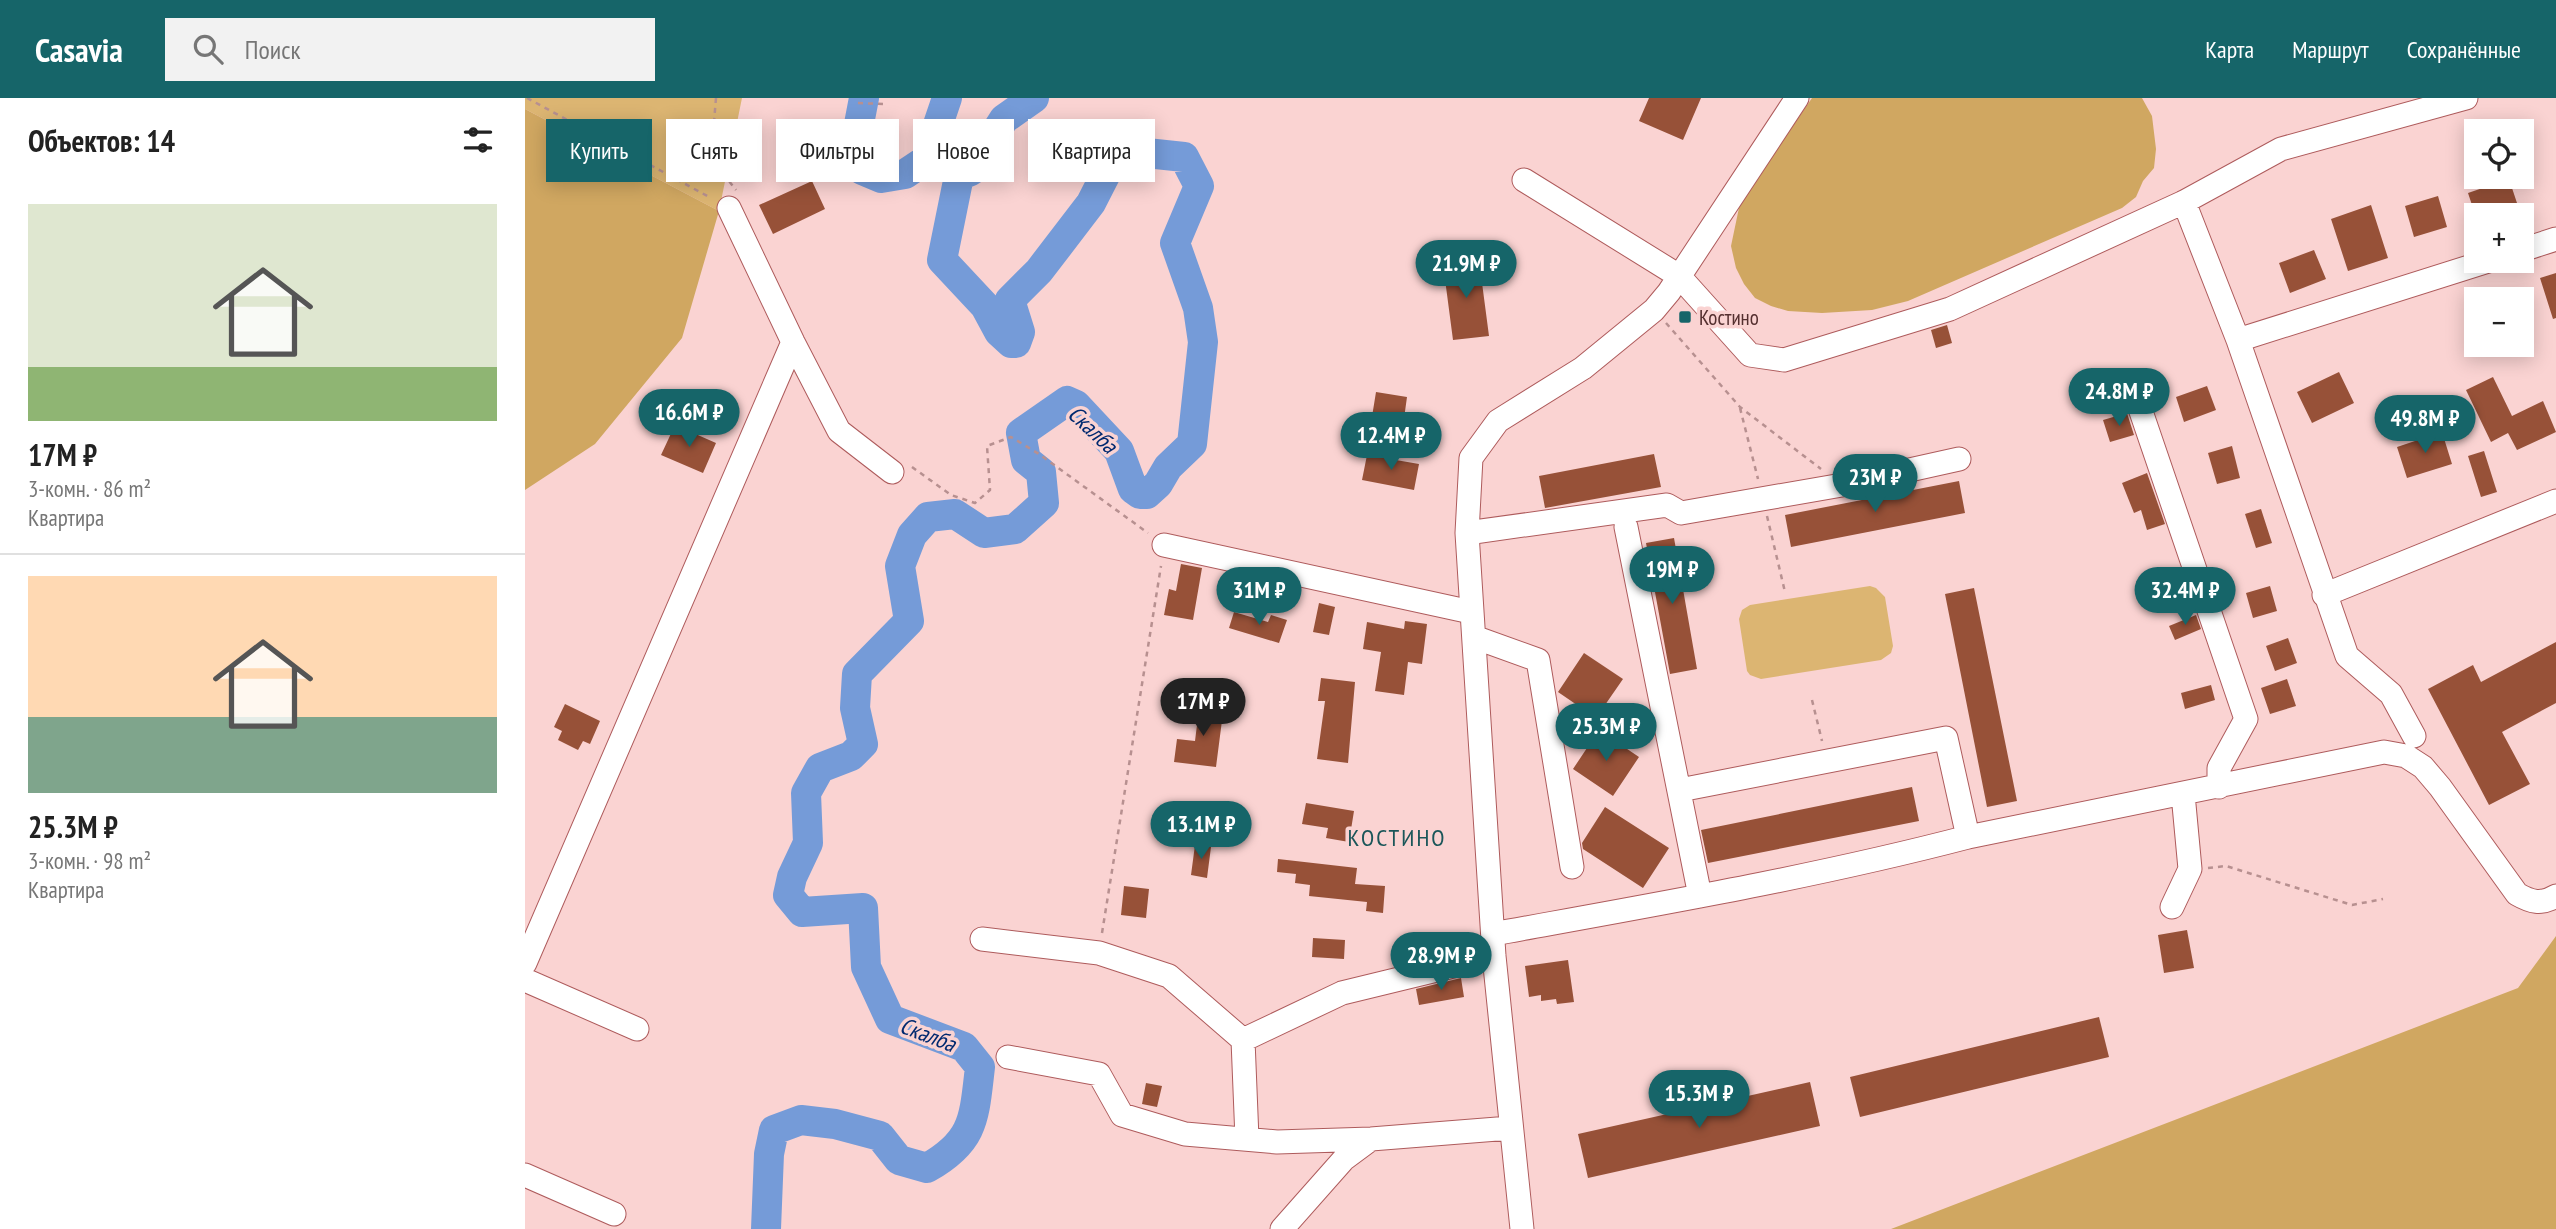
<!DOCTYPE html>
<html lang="ru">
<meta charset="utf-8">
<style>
:root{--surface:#fff;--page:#f2f2f2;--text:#222;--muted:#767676;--line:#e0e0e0;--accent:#166569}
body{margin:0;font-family:"PT Sans Narrow",sans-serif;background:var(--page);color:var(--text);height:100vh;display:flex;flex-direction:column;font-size:26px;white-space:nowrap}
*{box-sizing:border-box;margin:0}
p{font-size:23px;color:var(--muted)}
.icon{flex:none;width:38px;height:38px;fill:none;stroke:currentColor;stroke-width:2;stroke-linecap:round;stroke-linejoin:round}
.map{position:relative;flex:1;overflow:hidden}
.sheet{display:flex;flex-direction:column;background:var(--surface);width:525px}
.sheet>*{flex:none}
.banner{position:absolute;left:21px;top:21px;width:665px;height:63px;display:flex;gap:14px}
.fabs{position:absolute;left:1939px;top:21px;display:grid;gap:14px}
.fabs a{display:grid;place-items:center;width:70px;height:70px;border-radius:0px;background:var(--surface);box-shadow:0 4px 18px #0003;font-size:35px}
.price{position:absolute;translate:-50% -60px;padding:0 16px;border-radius:24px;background:var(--accent);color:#fff;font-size:23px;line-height:46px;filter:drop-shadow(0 2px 4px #0008)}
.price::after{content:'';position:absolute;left:50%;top:42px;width:21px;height:16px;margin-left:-10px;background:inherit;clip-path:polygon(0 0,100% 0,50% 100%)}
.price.active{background:#222;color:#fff}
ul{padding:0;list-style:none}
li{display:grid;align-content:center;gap:14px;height:371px;padding:0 28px}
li+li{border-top:2px solid var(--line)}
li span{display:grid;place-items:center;height:217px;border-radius:0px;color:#555}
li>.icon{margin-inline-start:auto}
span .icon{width:126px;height:126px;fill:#fffc;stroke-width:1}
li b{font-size:30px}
h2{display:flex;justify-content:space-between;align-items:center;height:84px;padding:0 28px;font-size:30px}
.chip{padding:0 24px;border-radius:0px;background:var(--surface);box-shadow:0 4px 18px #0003;font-size:24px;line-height:63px}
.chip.active{background:var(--accent);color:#fff}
header{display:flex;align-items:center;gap:42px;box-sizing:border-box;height:98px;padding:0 35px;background:var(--accent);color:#fff}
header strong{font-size:33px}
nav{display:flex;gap:38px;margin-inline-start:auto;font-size:24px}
.search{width:490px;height:63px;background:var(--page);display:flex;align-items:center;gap:18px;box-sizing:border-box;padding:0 24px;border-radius:0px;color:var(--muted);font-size:26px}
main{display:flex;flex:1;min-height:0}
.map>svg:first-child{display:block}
.green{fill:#dcb572}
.forest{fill:#d0a761}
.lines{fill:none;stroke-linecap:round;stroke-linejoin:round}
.river{stroke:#759bd8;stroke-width:30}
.building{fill:#975138}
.minor-casing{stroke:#ae5b5c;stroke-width:25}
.path{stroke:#b79090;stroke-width:2.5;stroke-dasharray:5 5;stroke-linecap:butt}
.minor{stroke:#fff;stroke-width:23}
.poi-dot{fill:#166569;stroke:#fad3d2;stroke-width:2.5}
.labels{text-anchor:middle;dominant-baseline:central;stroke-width:7;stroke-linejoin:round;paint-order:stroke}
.poi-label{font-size:21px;fill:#542f2f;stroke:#fad3d2;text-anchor:start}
.water-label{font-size:23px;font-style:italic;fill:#00296f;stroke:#fad3d2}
.quarter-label{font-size:24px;letter-spacing:2px;fill:#1a5659;stroke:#fad3d2}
</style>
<header>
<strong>Casavia</strong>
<div class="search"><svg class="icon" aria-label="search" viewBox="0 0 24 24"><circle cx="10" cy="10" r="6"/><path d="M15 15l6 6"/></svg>Поиск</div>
<nav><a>Карта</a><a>Маршрут</a><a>Сохранённые</a></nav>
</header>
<main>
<section class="sheet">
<h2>Объектов: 14<svg class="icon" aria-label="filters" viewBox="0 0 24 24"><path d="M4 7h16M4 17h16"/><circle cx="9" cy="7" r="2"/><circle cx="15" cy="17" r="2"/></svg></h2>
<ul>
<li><span style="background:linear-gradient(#dfe7d0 75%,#8fb573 0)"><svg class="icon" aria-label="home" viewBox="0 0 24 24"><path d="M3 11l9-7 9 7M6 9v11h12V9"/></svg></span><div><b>17M ₽</b><p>3-комн. · 86 m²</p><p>Квартира</p></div></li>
<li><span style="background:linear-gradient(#ffd9b3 65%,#7fa58c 0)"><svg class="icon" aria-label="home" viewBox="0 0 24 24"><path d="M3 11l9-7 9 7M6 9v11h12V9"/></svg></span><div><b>25.3M ₽</b><p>3-комн. · 98 m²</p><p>Квартира</p></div></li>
</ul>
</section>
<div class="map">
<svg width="2031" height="1131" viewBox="0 0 2031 1131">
<rect width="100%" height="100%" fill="#fad3d2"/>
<path class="green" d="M0,0h217l-23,113 -194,-102z
M1345,488l6,2 9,9 8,49 -2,7 -10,7 -120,19 -11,-4 -3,-4 -8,-52 3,-9 8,-5z"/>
<path class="forest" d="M1287,0h330l10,18 4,33 -2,19 -11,13 -7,16 -14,11 -214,93 -36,9 -50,3 -34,-2 -17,-5 -16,-8 -11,-14 -8,-16 -5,-22 9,-43z
M0,11l194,102 -37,127 -87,106 -70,46z
M2031,838v293h-665l627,-241z"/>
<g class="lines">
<path class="river" d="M339,0l-9,47 7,25 19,8 24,-4 21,-14 21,-62
M241,1131l3,-75 5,-24 27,-10 34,4 45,12 19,24 28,8c48,-27 47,-50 53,-101l-16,-20 -74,-28 -24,-52 -3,-59 -61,4 -14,-17 4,-18 16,-34 -2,-50 14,-25 31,-12 12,-12 -8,-36 2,-34 52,-53 -9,-55 12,-31 16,-18 27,-3 29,19 31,-4 29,-26 -3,-31 -15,-12 -5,-27 46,-32 9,4 43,46 14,38 7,5h7l11,-10 10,-17 24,-23 11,-102 -5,-34 -23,-65 24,-57 -15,-29 -47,-5 -23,6 -23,45 -52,68 -29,29 10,32 -4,11h-5l-12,-11 -14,-26 -43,-46 17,-84 12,-5 33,-52 30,-21"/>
</g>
<path class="building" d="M1124,0h52l-18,42 -44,-19z
M1984,81l8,24 -41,14 -8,-24z
M287,83l13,28 -52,25 -14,-29z
M1913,98l9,31 -33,10 -9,-31z
M1846,107l17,53 -40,13 -17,-52z
M1789,152l12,29 -36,14 -11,-30z
M954,162l10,76 -36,4 -10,-76z
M2031,175v45l-3,1 -13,-41z
M1422,227l5,18 -16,5 -5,-18z
M1814,274l15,31 -42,20 -15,-31z
M1968,279l19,39 31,-15 13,31 -39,18 -9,-17 -17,9 -25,-52z
M1682,288l9,24 -32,12 -8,-25z
M851,294l31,5 -5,36 -32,-4z
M1602,315l7,22 -24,7 -7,-22z
M150,327l41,18 -13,30 -42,-18z
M1917,334l10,32 -45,14 -10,-31z
M1707,348l8,32 -23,6 -9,-31z
M1959,353l13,41 -16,5 -13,-41z
M1129,356l7,33 -116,21 -6,-32z
M842,357l52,9 -5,26 -52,-10z
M1622,375l18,51 -18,6 -6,-20 -7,3 -12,-30z
M1434,383l6,32 -174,34 -6,-32z
M1736,411l11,34 -16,5 -11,-34z
M1149,440l23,131 -27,5 -24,-131z
M656,466l21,4 -9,52 -29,-5 5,-26 7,2z
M1745,488l7,25 -24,7 -7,-25z
M1449,490l43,213 -30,6 -42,-213z
M794,505l16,4 -6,28 -16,-3z
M709,514l34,10 3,-7 16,5 -8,23 -50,-15z
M1671,517l5,14 -26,11 -6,-14z
M880,523l22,3 -5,40 -14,-2 -4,33 -29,-4 6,-39 -18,-3 4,-27 37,7z
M1763,540l9,25 -22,8 -9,-25z
M2031,544v61l-54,29 28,52 -41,21 -61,-116 45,-24 8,17z
M1059,555l39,26 -27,39 -38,-26z
M796,580l34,4 -7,81 -31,-4 8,-58h-7z
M1762,581l9,27 -26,8 -9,-26z
M1686,587l4,15 -30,9 -4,-16z
M675,603l24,4 -8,62 -42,-5 3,-23 18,2z
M40,606l35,17 -10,23 -7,-3 -5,9 -20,-10 4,-9 -8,-4z
M1074,632l40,27 -26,39 -40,-27z
M1387,689l7,34 -211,42 -7,-33z
M781,705l48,8 -5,31 -23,-4 2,-10 -26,-4z
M1080,709l64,41 -26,40 -60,-39 -1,-6z
M670,747l16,2 -4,31 -16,-3z
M753,761l79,9 -2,16 30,2 -2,27 -17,-2 1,-9 -58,-6 1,-11 -15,-2 1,-9 -19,-2z
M599,788l25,3 -3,29 -25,-3z
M1662,832l7,38 -30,5 -6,-38z
M788,840l32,2 -1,19 -32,-2z
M1043,862l6,42 -17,2 -1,-5 -15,2v-6l-12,2 -4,-31z
M936,880l3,19 -45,8 -3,-16z
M1574,919l10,40 -249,60 -10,-40z
M1285,984l10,44 -232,52 -10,-44z
M621,985l16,3 -5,21 -15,-3z"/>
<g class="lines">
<defs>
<path id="minor" d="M999,82l155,96 71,79 34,5 166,-51 234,-107 97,-53 185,-51
M1659,104l54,138 109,316 44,38 23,42
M204,110l64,134 46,89 53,41
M1997,152l34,-11
M1713,242l250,-79
M1609,293l112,328 -27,49v19
M1101,429l74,369
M942,435l200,-28 14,8 161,-28 117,-26
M639,447l307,67
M1799,497l232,-94
M949,539l64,23 34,207
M1155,692l266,-52 22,99
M1647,809l18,-38 -7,-75
M968,836c159,-29 318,-56 475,-97l416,-85 22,4 17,11 17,20 77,107c14,8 24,11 39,2
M457,841l117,14 70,23 74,64 99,-47 152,-37
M0,865l268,-621
M0,882l112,49
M718,942l4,99
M483,959l91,17 23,41 63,19 92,8 94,-3 139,-11
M0,1077l89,39
M757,1131l62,-70 27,-20
M997,1131l-28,-273 -27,-423 4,-75 27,-37 85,-53 71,-58 15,-18 128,-194"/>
</defs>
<use href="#minor" class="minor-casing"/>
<path class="path" d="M2,0l184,100
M191,0l-5,60 25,32
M333,5l26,1
M437,58l37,12
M1141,225l74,84 81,62
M1215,310l18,71
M387,369l39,28 24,8 15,-13 -3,-44 24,-9 28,17 109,79
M1242,418l18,76
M1287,602l10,41
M1683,770l18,-2 126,39 31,-6
M577,835l59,-367"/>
<use href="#minor" class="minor"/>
</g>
<rect class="poi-dot" x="1153" y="212" width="14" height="14" rx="3.5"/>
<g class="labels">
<g class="poi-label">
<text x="1174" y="219">Костино</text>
</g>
<g class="water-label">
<text transform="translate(568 331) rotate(43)">Скалба</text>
<text transform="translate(403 936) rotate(21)">Скалба</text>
</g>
<g class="quarter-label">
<text x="872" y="739">КОСТИНО</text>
</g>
</g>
</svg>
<div class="fabs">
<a><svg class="icon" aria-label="locate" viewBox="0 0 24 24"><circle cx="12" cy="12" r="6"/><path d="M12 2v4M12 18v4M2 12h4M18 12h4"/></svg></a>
<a>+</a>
<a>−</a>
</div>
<b class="price" style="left:941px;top:202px">21.9M ₽</b>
<b class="price" style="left:1594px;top:330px">24.8M ₽</b>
<b class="price" style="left:164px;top:351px">16.6M ₽</b>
<b class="price" style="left:1900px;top:357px">49.8M ₽</b>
<b class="price" style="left:866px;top:374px">12.4M ₽</b>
<b class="price" style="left:1350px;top:416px">23M ₽</b>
<b class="price" style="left:1147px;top:508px">19M ₽</b>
<b class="price" style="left:734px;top:529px">31M ₽</b>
<b class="price" style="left:1660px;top:529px">32.4M ₽</b>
<b class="price active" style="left:678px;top:640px">17M ₽</b>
<b class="price" style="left:1081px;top:665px">25.3M ₽</b>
<b class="price" style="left:676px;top:763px">13.1M ₽</b>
<b class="price" style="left:916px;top:894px">28.9M ₽</b>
<b class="price" style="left:1174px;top:1032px">15.3M ₽</b>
<div class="banner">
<a class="chip active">Купить</a>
<a class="chip">Снять</a>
<a class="chip">Фильтры</a>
<a class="chip">Новое</a>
<a class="chip">Квартира</a>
</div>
</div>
</main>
